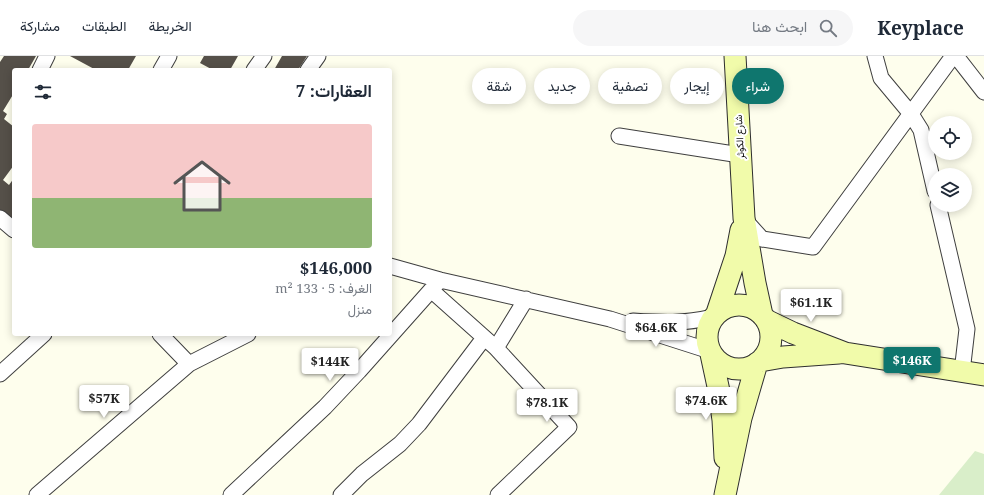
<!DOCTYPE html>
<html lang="ar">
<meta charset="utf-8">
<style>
:root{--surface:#fff;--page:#f6f6f7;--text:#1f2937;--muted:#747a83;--line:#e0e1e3;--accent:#0f766e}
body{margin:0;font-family:"Noto Serif",Vazirmatn,serif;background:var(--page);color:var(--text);direction:rtl;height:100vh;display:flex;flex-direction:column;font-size:15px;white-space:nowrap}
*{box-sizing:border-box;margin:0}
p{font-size:13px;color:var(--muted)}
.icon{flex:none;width:22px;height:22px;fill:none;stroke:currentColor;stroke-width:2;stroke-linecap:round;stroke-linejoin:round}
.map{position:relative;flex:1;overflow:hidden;direction:ltr}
.panel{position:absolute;left:12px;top:12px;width:380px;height:268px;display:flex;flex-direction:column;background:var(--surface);border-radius:4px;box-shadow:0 2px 10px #0003;direction:rtl}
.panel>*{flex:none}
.hud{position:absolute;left:404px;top:12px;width:380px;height:36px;direction:rtl;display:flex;gap:8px}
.buttons{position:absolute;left:928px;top:60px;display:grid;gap:8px}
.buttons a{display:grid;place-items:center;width:44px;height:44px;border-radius:50%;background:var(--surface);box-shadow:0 2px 10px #0003;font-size:20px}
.price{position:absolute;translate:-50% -34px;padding:0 9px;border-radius:4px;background:#fff;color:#222;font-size:13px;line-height:26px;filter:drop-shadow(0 1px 2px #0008)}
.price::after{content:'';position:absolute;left:50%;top:24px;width:12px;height:9px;margin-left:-6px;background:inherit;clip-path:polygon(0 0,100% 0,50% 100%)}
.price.active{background:var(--accent);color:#fff}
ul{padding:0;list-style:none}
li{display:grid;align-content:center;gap:8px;height:212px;padding:0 20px}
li+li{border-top:1px solid var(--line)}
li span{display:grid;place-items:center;height:124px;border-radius:4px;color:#555}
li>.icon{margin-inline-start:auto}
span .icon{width:72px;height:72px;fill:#fffc;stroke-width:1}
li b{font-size:17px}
h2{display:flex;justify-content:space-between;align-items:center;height:48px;padding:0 20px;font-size:17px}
.pill{padding:0 14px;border-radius:18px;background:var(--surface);box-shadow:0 2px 10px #0003;font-size:14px;line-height:36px}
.pill.active{background:var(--accent);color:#fff}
header{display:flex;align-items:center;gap:24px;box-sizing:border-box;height:56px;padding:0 20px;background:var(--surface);border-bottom:1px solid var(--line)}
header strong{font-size:19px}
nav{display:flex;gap:22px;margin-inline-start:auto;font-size:14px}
.search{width:280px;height:36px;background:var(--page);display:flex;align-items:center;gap:10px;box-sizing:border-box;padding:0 14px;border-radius:22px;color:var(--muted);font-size:15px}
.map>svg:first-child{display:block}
.pitch{fill:#d9eec9}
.building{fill:#555049}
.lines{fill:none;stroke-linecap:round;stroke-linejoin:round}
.street-casing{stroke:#3f3f3f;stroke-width:17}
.secondary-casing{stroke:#2e2e2e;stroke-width:23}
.street{stroke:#fff;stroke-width:15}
.secondary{stroke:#f1fbaa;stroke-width:21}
.labels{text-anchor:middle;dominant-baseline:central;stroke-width:4;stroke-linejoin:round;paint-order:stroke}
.street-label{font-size:10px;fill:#0c0c0c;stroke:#fff}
</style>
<header>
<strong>Keyplace</strong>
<div class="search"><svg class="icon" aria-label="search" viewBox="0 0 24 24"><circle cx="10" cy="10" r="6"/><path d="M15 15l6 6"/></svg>ابحث هنا</div>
<nav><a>الخريطة</a><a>الطبقات</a><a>مشاركة</a></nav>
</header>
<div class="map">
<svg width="984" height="439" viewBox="0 0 984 439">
<rect width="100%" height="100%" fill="#fefeed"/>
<path class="pitch" d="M975,395l9,3v41h-45z"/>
<path class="building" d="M4,0h32l-8,14h-14v23l-11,18 4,3 -3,5 10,8v38l-11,15 6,5 5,-7v45l-14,-12v-149z
M70,0h66l-8,14h-32z
M204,0h34l-8,14h-17l-13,-7z
M282,0h25l-9,14h-24z"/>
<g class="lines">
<defs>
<path id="street" d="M875,0l6,22 30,36 10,16 14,61
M956,0l28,36
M40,14l7,-14
M161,14l8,-14
M254,14l10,-14
M308,14l10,-14
M619,80l121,19
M938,149l29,124 -5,43
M0,162l14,12
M744,163l18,20 51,8 140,-191
M390,210l50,14 170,39 100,32
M431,234l65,58 73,79 -71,68
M633,265c30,2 50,3 80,-4
M160,278l29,30 59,-30
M496,292l30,-49
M0,318l44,-40
M37,439l152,-131
M231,439l94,-88 34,-36 81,-91
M341,439l21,-21 38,-30 19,-20 65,-86"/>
<path id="secondary" d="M735,0l9,162 11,65 7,32
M707 281a32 32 0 1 1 64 0a32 32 0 1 1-64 0Z
M717,257l19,-57 5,-26
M766,264l27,13 52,20 139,22
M711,298l8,37 4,29 2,38
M760,305l23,-4 56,-4
M725,439l16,-77 16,-55"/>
</defs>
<use href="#street" class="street-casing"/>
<use href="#secondary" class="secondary-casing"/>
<use href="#street" class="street"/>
<use href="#secondary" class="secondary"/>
</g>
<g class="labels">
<g class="street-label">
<text transform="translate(739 81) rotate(-93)">شارع الكوثر</text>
</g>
</g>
</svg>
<div class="buttons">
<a><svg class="icon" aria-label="locate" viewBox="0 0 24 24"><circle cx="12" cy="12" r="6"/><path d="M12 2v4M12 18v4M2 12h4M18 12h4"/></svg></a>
<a><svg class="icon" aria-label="layers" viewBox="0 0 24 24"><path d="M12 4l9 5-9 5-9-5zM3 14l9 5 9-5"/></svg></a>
</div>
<b class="price" style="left:811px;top:267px">$61.1K</b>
<b class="price" style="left:656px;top:292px">$64.6K</b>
<b class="price active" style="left:912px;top:325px">$146K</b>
<b class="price" style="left:330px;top:326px">$144K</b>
<b class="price" style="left:104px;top:363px">$57K</b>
<b class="price" style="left:706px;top:365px">$74.6K</b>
<b class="price" style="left:547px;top:367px">$78.1K</b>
<div class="hud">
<a class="pill active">شراء</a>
<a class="pill">إيجار</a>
<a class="pill">تصفية</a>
<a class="pill">جديد</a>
<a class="pill">شقة</a>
</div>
<section class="panel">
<h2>العقارات: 7<svg class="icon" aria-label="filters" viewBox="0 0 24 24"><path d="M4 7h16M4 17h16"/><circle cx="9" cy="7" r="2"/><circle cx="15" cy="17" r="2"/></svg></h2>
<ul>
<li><span style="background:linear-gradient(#f6c9c9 60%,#8fb573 0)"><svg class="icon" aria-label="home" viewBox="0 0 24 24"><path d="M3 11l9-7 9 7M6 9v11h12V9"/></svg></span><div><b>$146,000</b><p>الغرف: 5 · 133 m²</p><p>منزل</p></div></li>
</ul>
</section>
</div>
